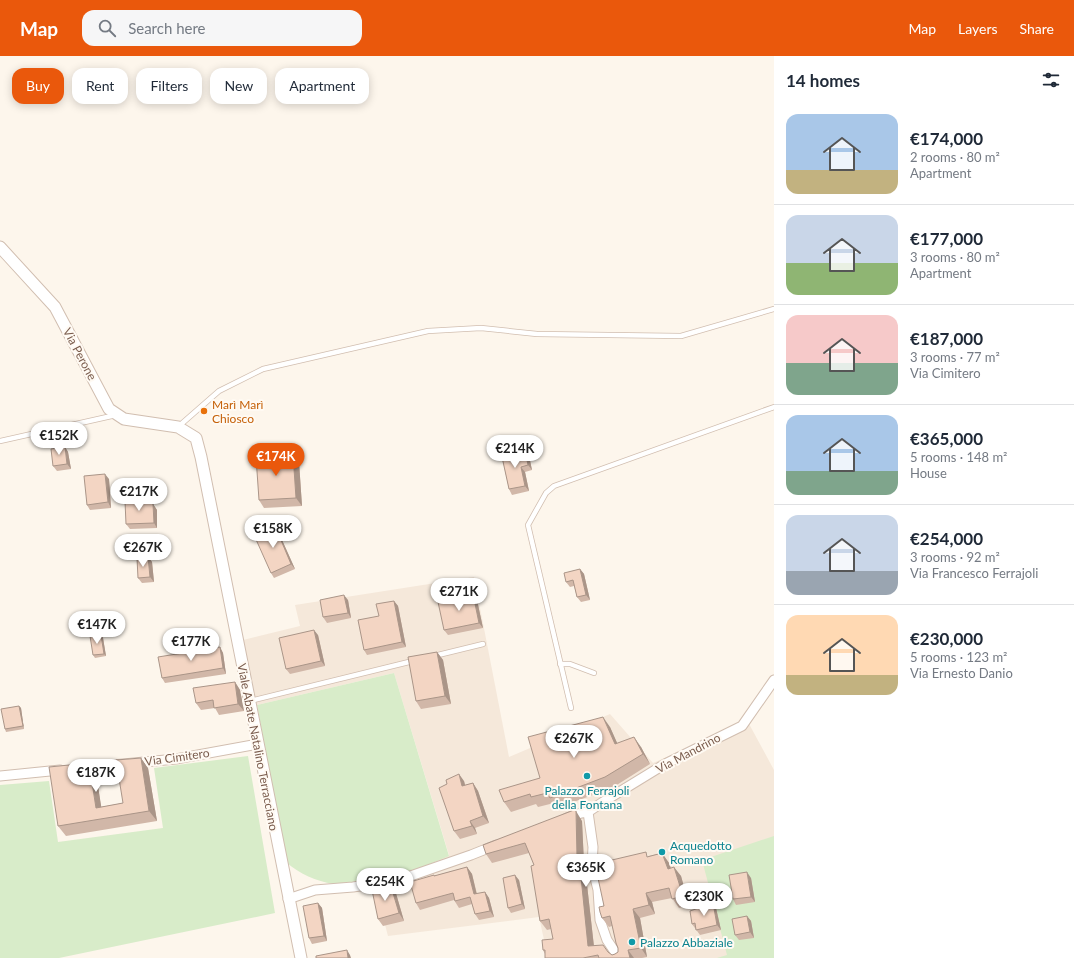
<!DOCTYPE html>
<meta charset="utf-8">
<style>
:root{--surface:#fff;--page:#f6f6f7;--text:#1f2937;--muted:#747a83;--line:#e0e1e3;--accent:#ea580c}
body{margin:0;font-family:Lato,sans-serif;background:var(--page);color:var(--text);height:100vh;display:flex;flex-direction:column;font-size:15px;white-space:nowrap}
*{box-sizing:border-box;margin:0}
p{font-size:13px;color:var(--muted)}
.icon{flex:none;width:22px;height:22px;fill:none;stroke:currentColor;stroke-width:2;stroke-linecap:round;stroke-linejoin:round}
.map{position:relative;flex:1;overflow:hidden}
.details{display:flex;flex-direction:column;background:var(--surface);width:300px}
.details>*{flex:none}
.banner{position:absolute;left:12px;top:12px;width:380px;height:36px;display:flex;gap:8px}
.price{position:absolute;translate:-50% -34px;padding:0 9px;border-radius:14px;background:#fff;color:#222;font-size:13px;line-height:26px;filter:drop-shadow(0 1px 2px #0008)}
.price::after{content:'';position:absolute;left:50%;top:24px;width:12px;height:9px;margin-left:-6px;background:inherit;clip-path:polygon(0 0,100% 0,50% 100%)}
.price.active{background:var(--accent);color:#fff}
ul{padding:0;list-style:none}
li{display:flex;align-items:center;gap:12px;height:100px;padding:0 12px}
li+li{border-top:1px solid var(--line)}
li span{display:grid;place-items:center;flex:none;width:112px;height:80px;border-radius:12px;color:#555}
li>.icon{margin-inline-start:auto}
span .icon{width:48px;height:48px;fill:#fffc;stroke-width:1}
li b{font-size:17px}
h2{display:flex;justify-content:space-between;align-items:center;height:48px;padding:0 12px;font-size:17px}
.tag{padding:0 14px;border-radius:12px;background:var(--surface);box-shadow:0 2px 10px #0003;font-size:14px;line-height:36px}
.tag.active{background:var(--accent);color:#fff}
header{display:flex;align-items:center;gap:24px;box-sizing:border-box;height:56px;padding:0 20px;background:var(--accent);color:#fff}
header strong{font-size:19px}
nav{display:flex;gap:22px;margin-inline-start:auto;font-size:14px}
.search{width:280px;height:36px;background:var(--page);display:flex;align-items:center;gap:10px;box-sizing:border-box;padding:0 14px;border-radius:12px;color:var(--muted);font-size:15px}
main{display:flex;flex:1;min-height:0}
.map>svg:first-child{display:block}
.residential{fill:#f5e8da}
.green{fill:#d8ecc9}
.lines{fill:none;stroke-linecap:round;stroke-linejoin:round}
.service-casing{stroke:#d1beb0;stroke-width:6}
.minor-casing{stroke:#d1beb0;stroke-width:11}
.tertiary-casing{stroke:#d1beb0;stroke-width:13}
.service{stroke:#fff;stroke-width:4.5}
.minor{stroke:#fff;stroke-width:9}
.tertiary{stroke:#fff;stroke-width:11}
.wall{fill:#d1b7a8}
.shaded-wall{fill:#aa9588}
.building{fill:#f3d5c3;stroke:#aa9588}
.food-dot{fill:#e8710a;stroke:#fffaf3;stroke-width:1.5}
.culture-dot{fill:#0f9aa8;stroke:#fffaf3;stroke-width:1.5}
.labels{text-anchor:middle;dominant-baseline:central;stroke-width:4;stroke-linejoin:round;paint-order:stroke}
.street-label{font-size:12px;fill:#7a5c4d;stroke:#fffaf3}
.food-label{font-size:12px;fill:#c56008;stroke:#fffaf3;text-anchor:start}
.culture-label{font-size:12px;fill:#0d838f;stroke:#fffaf3;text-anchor:start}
</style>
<header>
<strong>Map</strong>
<div class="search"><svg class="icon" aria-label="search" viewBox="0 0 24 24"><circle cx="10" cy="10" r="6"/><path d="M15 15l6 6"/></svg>Search here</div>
<nav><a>Map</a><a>Layers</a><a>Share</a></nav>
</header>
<main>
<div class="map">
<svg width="774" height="902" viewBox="0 0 774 902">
<rect width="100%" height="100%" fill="#fdf6ec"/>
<path class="residential" d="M474,521l35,180 101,-43 43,49 95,-41 26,48v188h-226l-9,-41 -151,19 -12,-45 73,-36 -55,-182 -137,32 -14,-65 57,-14 -5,-21z"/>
<path class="green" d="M394,617l55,183 -50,21 -66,7c-16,-3 -34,-10 -47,-22l-29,-157z
M248,700l27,157 -216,45h-59v-173l49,-4 9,61 105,-14 -9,-60z
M774,780v122h-57l10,-3 -25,-95z"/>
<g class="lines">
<defs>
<path id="service" d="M179,370l40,-35 44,-22 165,-38 53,-3 56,6 144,2 93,-27
M0,385l116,-26
M434,600l49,-12
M560,608h10l24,9
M250,645l163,-40
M571,652l-43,-183 18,-32 8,-7 220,-79"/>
<path id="minor" d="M81,712l95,-9 82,-15
M0,720l60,-6
M588,756l5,35 -1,19 6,24 2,30 7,20 12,18
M567,762l14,-5 7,-1 15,-10 62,-38 77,-38 32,-46
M288,843l27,-9 38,-3 46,-7 72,-25 25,-10"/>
<path id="tertiary" d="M0,191l55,60 54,102 15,10 54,8 18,11 5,19 100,501"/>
</defs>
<use href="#service" class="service-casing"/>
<use href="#minor" class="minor-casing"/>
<use href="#tertiary" class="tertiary-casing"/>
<use href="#service" class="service"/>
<use href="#minor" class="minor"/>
<use href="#tertiary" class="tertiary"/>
</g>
<path class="wall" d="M65,391l3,5 3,17 -14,2 -4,-5z
M293,398l6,8 3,44 -38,2 -5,-8z
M529,400l3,14 -7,2 4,19 -17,4 -3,-6 -7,-32z
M109,423l2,29 -21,2 -3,-5z
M153,448l4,6v18l-27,1 -4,-5z
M278,475l17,38 -21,9 -3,-5z
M148,501l4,5 2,20 -12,1 -4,-5z
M580,513l4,5 6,26 -9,2 -4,-5 -3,-11 -4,1 -4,-5z
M473,538l4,6 6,28 -35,7 -4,-5z
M348,544l3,18 -24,5 -4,-6z
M394,545l4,5 8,41 -39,8 -3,-5 15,-34z
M101,579l2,3 3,18 -11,2 -2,-3z
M318,579l7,31 -35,8 -4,-5z
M220,591l3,6 3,21 -61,9 -3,-5z
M437,596l6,8 8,44 -30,5 -5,-8z
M235,626l5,8 4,21 -25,4 -4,-7 -14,2 -5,-7z
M19,650l2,2 3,21 -18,3 -1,-3z
M610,671l7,16 24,4 9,17 -38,24 -55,20 -3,-5 -16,4 -2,-3 -25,8 -7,-10 36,-24z
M141,702l7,10 9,53 -91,15 -8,-10 38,-53 5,34 22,-4z
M464,725l1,4 8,-2 5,8 11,32 -14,5 2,6 -17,5 -6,-8z
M582,765l2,43 1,3 9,79 18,9 3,-1 3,-2v-4l-6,-22 -3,1 -7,-9 2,-12 45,-50 13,-3 7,10 2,5 10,8 8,29 -10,3 -7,-10 -20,4 3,12 -15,4 7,39 -5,1h-97v-4l-2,-4 10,-11 -2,-10 -4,1 -7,-9 -6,-56 -5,-12 -37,10 -6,-9z
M467,811l5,7 5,20 8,-2 4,6 5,19 -15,3 -4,-6 -3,-10 -13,4 -5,-8 -34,10 -4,-7 18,-27z
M751,822l4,24 -19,3 -3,-6z
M519,824l6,29 -14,4 -3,-5z
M390,827l5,7 9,31 -21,5 -5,-7z
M318,847l4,5 5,33 -15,3 -3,-6z
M713,847l3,5 5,22 -21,5 -8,-11z
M747,860l4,5 3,17 -15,2 -4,-5z"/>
<path class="shaded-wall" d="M65,391l3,5 3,17 -4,-5z
M525,395l4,5 3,14 -4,-5z
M293,398l6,8 3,44 -6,-8z
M521,411l4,5 4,19 -4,-5z
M105,418l4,5 2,29 -3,-6z
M153,448l4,6v18l-3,-5z
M275,470l3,5 17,38 -4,-5z
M148,501l4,5 2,20 -4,-5z
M580,513l4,5 6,26 -4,-5z
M473,538l4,6 6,28 -4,-5z
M344,539l4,5 3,18 -3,-5z
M394,545l4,5 8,41 -4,-5z
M314,574l4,5 7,31 -4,-5z
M101,579l2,3 3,18 -2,-2z
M220,591l3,6 3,21 -3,-6z
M437,596l6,8 8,44 -6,-8z
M235,626l5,8 4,21 -6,-7z
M19,650l2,2 3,21 -1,-3z
M603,661l7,10 12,27 -7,-10z
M634,681l7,10 9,17 -7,-10z
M141,702l7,10 9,53 -8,-10z
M89,707l7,10 7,45 -7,-10z
M459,718l5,7 3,12 -5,-7z
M473,727l5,8 11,32 -6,-7z
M576,755l6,10 2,43 1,3 10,89 -7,-10 -11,-89z
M470,765l5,7 2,6 -5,-8z
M662,797l7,10 5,15 -6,-9z
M467,811l5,7 6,26 -4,-6z
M674,811l7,9 8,29 -6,-9z
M747,816l4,6 4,24 -4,-5z
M515,819l4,5 6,29 -3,-5z
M390,827l5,7 9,31 -5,-8z
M485,836l4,6 5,19 -4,-6z
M646,837l6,9 3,12 -6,-9z
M318,847l4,5 5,33 -3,-5z
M713,847l3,5 5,22 -4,-5z
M633,853l7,9 7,39 -6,-9z
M747,860l4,5 3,17 -4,-6z
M347,894l3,5 1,3h-3z
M628,894l6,8h-4z"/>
<path class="building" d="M65,391l2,17 -14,2 -2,-17z
M525,395l3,14 -7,2 4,19 -16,3 -7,-32z
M293,398l3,44 -37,2 -3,-43z
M105,418l3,28 -21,3 -3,-29z
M147,444l6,4 1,19 -28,1 -1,-23z
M275,470l16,38 -20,9 -17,-38z
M148,501l2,20 -12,1 -1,-20z
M580,513l6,26 -9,2 -4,-17 -7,2 -2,-9z
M473,538l6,29 -35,7 -6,-28z
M344,539l4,18 -25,4 -3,-17z
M394,545l8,41 -38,8 -6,-30 21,-4 -3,-12z
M314,574l7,31 -35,8 -7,-31z
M101,579l3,19 -11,1 -3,-19z
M220,591l3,21 -61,10 -4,-21z
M437,596l8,44 -29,5 -8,-44z
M235,626l3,22 -24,4 -1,-8 -17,3 -3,-15z
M19,650l4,20 -18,3 -4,-20z
M603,661l12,27 19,-7 9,17 -38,23 -55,21 -3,-5 -16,4 -1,-3 -26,8 -5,-12 41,-12 -12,-41z
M141,702l8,53 -91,15 -9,-59 40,-4 7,45 27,-5 -7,-43z
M459,718l3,12 11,-3 10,33 -13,5 2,5 -18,5 -15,-43 8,-4 -1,-4z
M574,754l2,1 1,46h2l9,89 15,-1 5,7 4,3 3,-1 3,-2v-4l-2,-5 -6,-27 -8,2 -2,-6 -1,-5 5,-1 -9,-42 51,-12 1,5 15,-4 6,16 6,-2 9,29 -11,3 -3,-11 -23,5 3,12 -16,4 8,39 -13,2 2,8h-31l-1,-3 -15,3h-38v-8h-2l-1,-10 11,-1 -4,-20 -9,2 -9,-55 3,-1 -9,-22 -39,11 -3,-9z
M467,811l7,27 11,-2 5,19 -15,3 -5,-17 -15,4 -2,-8 -37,10 -6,-21 24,-7v1z
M747,816l4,25 -18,2 -4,-24z
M515,819l7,29 -14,4 -5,-30z
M390,827l9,30 -21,6 -6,-29z
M318,847l6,33 -15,2 -6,-32z
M713,847l4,22 -21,5 -1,-7 -3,1 -2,-13z
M747,860l3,16 -15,3 -3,-16z
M347,894l1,8h-32v-2z"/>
<circle class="food-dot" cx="204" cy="355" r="4"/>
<g class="culture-dot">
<circle cx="587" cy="720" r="4"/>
<circle cx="662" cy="796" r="4"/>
<circle cx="632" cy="886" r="4"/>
</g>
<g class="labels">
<g class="street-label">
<text transform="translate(80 298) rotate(62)">Via Perone</text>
<text transform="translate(258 691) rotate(79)">Viale Abate Natalino Terracciano</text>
<text transform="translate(688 697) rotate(-28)">Via Mandrino</text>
<text transform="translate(177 701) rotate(-8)">Via Cimitero</text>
</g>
<g class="food-label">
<text x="212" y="348">Marì Marì<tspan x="212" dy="14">Chiosco</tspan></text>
</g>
<g class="culture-label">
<text x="587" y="734" text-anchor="middle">Palazzo Ferrajoli<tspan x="587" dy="14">della Fontana</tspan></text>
<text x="670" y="789">Acquedotto<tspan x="670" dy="14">Romano</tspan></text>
<text x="640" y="886">Palazzo Abbaziale</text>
</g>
</g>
</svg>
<b class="price" style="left:59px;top:400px">€152K</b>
<b class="price" style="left:515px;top:413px">€214K</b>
<b class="price active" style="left:276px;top:421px">€174K</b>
<b class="price" style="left:139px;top:456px">€217K</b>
<b class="price" style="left:273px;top:493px">€158K</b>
<b class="price" style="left:143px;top:512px">€267K</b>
<b class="price" style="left:459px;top:556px">€271K</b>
<b class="price" style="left:97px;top:589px">€147K</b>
<b class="price" style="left:191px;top:606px">€177K</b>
<b class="price" style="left:574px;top:703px">€267K</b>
<b class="price" style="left:96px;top:737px">€187K</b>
<b class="price" style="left:586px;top:832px">€365K</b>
<b class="price" style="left:385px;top:846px">€254K</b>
<b class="price" style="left:704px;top:861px">€230K</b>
<div class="banner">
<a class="tag active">Buy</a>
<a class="tag">Rent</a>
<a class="tag">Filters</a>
<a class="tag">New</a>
<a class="tag">Apartment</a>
</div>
</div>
<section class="details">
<h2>14 homes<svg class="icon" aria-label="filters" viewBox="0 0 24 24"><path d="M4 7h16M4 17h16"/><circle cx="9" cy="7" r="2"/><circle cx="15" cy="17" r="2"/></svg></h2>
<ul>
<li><span style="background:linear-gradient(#a9c7e8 70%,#c2b280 0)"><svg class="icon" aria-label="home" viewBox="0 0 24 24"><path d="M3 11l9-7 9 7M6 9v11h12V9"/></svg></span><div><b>€174,000</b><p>2 rooms · 80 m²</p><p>Apartment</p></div></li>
<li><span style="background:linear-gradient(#c9d6e8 60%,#8fb573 0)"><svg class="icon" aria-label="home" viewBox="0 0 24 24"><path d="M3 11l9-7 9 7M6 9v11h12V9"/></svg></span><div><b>€177,000</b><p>3 rooms · 80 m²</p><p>Apartment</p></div></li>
<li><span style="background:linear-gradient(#f6c9c9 60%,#7fa58c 0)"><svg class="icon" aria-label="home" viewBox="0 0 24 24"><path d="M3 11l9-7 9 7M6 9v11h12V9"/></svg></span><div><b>€187,000</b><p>3 rooms · 77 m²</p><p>Via Cimitero</p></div></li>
<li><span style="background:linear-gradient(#a9c7e8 70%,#7fa58c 0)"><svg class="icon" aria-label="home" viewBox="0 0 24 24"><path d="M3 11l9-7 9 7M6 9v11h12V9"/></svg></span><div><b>€365,000</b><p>5 rooms · 148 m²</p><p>House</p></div></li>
<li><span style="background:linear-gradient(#c9d6e8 70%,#9aa5b1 0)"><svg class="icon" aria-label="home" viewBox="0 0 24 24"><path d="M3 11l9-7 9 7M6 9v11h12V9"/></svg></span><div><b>€254,000</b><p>3 rooms · 92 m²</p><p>Via Francesco Ferrajoli</p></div></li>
<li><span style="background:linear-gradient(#ffd9b3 75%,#c2b280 0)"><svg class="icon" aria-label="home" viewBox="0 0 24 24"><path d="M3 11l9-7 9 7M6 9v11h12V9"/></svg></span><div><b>€230,000</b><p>5 rooms · 123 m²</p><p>Via Ernesto Danio</p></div></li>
</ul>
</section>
</main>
